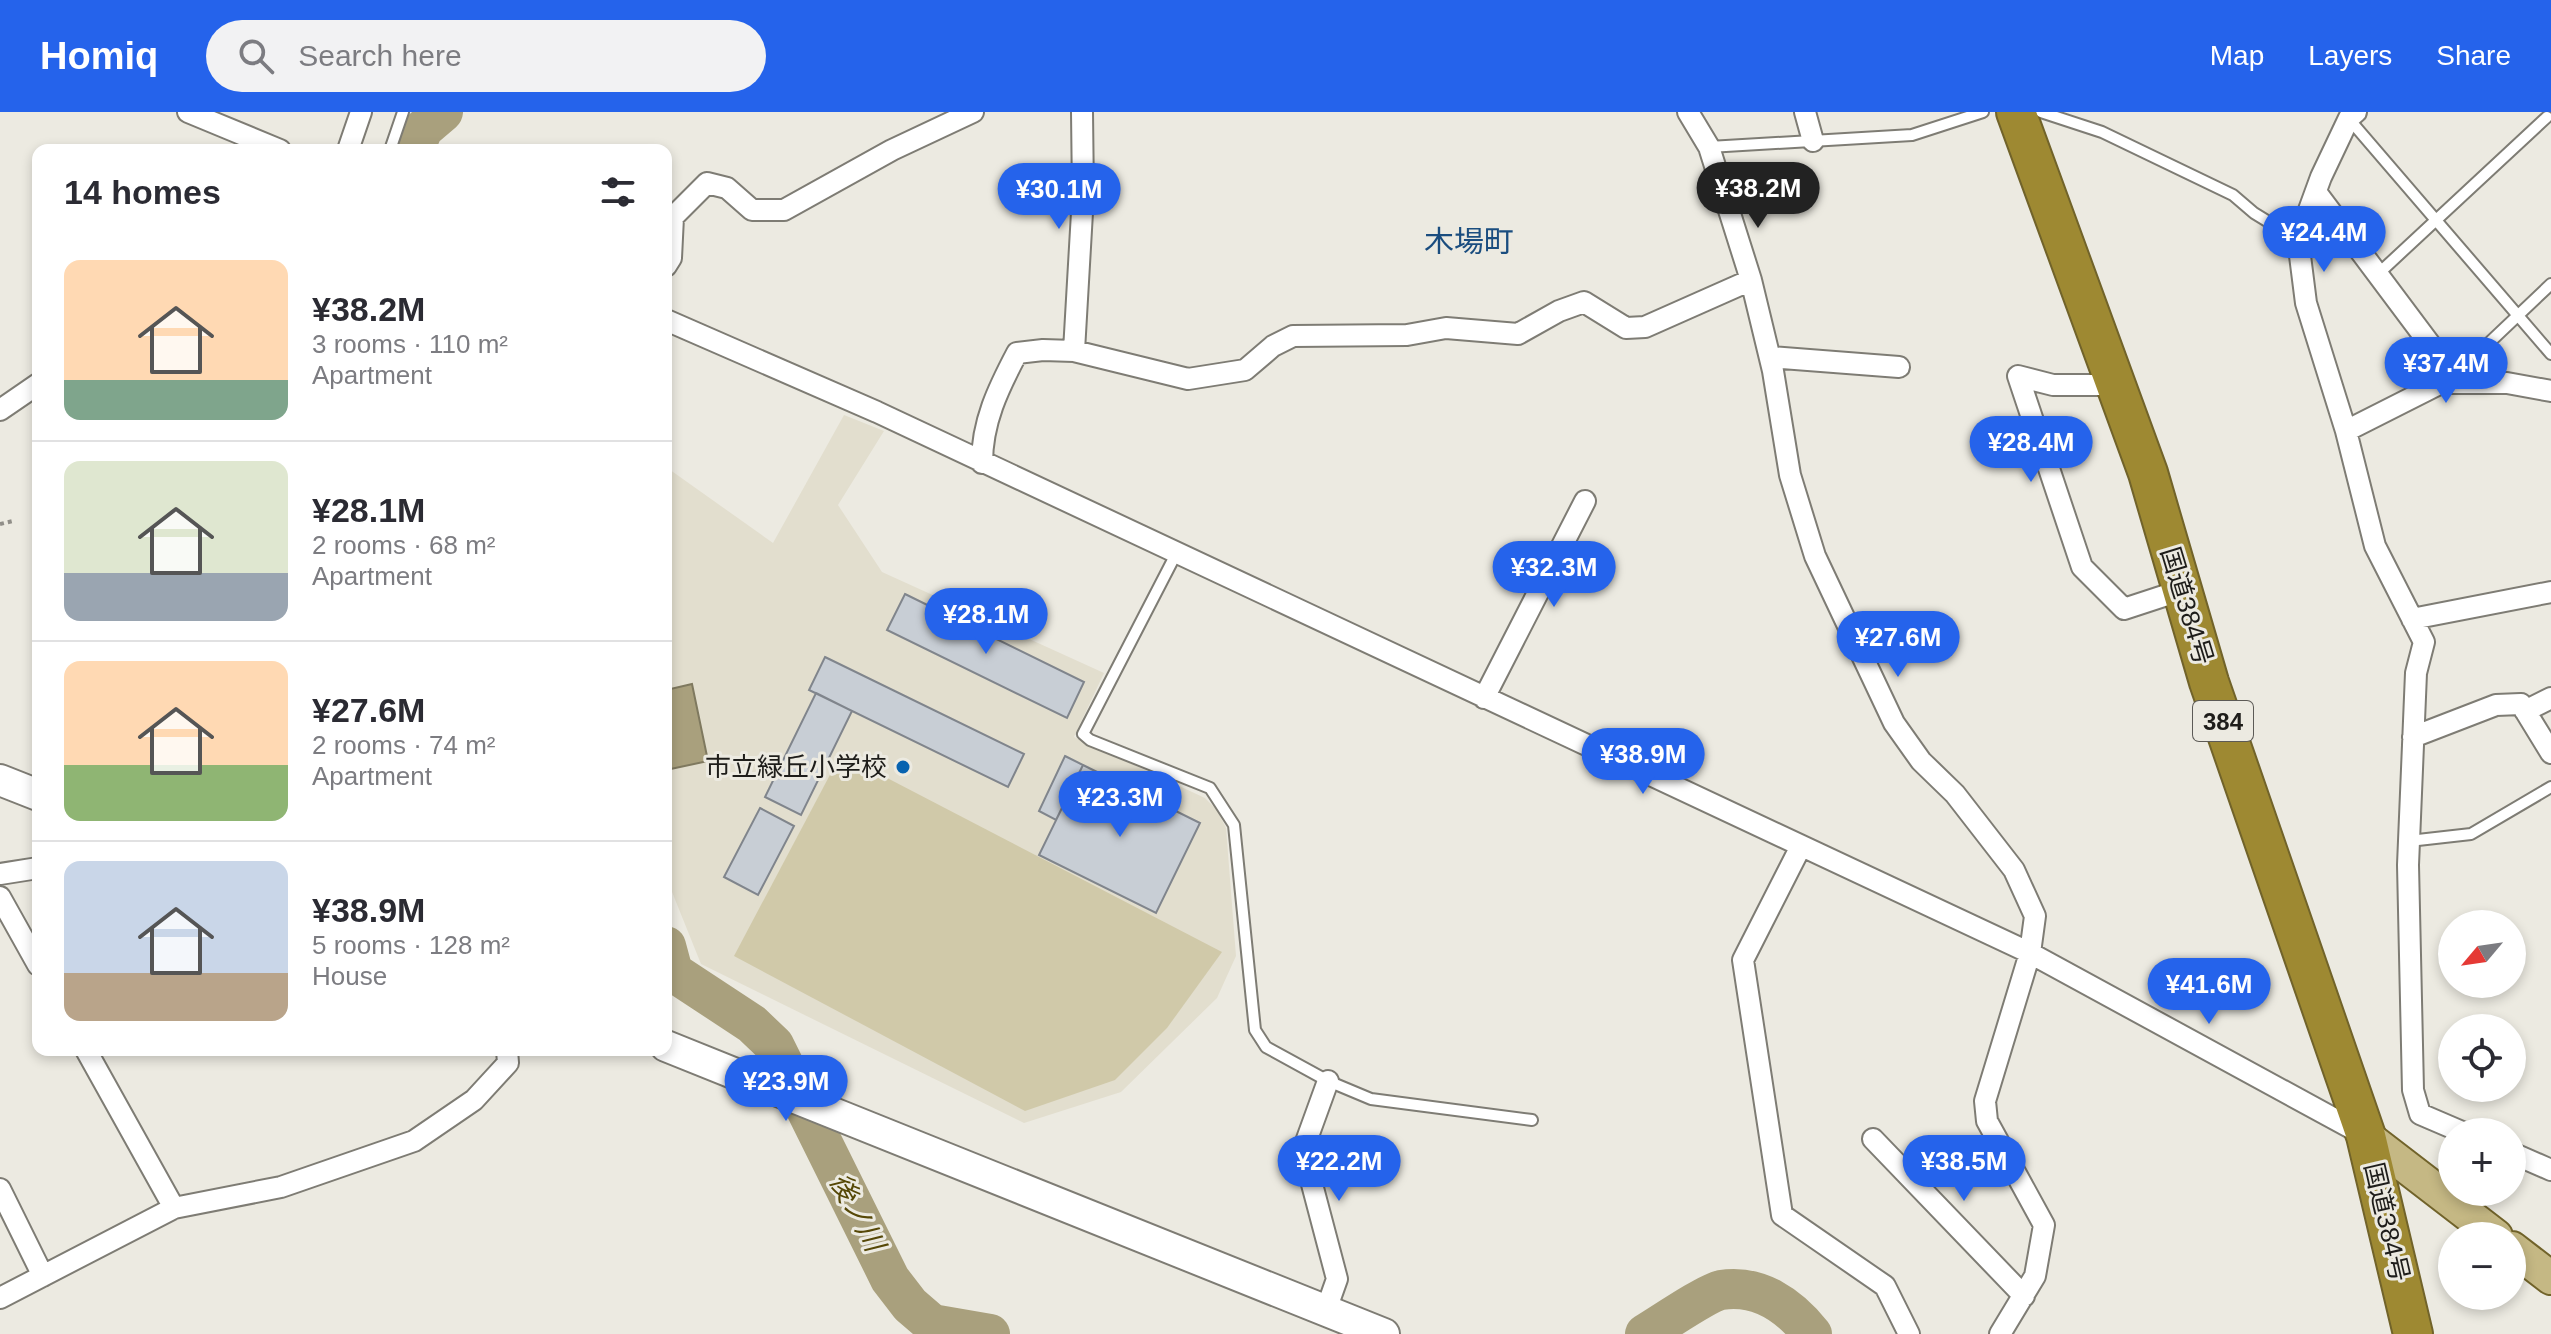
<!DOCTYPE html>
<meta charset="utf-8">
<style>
:root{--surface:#fff;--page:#f2f2f3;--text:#2b2b33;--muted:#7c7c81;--line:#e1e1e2;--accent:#2563eb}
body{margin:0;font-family:Helvetica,"Noto Sans JP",sans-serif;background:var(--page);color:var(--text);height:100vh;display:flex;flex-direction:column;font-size:30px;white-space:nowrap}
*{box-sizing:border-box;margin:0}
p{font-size:26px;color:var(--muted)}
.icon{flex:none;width:44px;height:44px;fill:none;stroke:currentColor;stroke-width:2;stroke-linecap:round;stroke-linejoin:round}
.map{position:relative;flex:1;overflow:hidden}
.side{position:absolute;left:32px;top:32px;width:640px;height:912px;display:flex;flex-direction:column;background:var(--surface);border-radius:16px;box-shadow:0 4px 12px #0003}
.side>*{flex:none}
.needle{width:52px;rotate:241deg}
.buttons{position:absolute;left:2438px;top:798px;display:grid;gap:16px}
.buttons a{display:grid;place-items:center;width:88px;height:88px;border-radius:50%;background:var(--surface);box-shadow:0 4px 12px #0003;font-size:40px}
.price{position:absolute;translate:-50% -68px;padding:0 18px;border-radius:28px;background:var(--accent);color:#fff;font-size:26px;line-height:52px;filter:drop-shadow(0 2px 4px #0008)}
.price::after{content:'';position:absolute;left:50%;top:48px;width:24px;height:18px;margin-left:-12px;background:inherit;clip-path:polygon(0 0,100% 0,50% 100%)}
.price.active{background:#222;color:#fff}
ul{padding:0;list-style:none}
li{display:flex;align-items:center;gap:24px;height:200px;padding:0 32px}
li+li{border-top:2px solid var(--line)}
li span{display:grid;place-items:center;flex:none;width:224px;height:160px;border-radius:16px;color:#555}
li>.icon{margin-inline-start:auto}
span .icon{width:96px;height:96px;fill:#fffc;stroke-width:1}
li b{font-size:34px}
h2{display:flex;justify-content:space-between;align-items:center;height:96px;padding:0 32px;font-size:34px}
header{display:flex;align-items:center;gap:48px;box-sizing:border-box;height:112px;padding:0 40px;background:var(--accent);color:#fff}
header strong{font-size:38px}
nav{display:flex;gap:44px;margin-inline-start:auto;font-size:28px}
.search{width:560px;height:72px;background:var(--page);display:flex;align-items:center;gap:20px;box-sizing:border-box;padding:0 28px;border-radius:44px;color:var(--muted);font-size:30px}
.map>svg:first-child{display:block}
.built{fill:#e2dece}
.green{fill:#d0c9a9}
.water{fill:#a9a07d;stroke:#7f795f;stroke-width:2}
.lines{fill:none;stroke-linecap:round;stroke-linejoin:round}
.river{stroke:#a9a07d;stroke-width:40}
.building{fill:#c8ced5;stroke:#80858c;stroke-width:2}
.lane-casing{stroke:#7e7c74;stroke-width:14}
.street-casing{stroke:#7e7c74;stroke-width:24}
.secondary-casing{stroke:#7e7c74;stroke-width:34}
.primary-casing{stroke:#71632a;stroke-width:36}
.highway-casing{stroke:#71632a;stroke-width:42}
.path{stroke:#908e88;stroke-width:4;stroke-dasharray:4 4;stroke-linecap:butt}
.lane{stroke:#fff;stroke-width:10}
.street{stroke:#fff;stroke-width:20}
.secondary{stroke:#fff;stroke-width:30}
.primary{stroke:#c5b884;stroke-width:32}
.highway{stroke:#9e8932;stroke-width:38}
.poi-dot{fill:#0763b0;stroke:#eceae1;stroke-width:3}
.labels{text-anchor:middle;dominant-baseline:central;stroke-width:6;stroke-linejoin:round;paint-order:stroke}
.shield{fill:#eceae1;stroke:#5c5a56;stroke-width:2}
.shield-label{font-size:24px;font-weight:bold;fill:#1e1d1a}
.street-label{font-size:26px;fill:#1e1d1a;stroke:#eceae1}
.poi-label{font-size:26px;fill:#1e1d1a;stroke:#eceae1;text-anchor:end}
.water-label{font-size:28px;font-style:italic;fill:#564807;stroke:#eceae1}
.quarter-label{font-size:30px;fill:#1a4d7f;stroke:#eceae1}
</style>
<header>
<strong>Homiq</strong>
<div class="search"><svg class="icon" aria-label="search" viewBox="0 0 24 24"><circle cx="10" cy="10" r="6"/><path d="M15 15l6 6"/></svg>Search here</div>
<nav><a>Map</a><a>Layers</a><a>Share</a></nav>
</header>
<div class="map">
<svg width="2551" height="1222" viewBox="0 0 2551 1222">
<rect width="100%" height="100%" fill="#eceae1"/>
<path class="built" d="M844,303l40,16 -46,74 44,67 222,101 -30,64 131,61 12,12 9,18 10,128 -19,42 -96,94 -97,31 -323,-159 -35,-87v-410l107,76z"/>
<path class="green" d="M841,642l381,198 -55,76 -52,52 -90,31 -291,-155z"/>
<path class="water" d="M692,572l16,77 -42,9v-80z"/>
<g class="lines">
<path class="river" d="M414,38l9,-21 20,-17
M666,834l7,26 79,52 22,21 116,234 20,26 22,19 58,10
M1645,1222c15,-9 62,-41 76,-44 38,-6 69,16 91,44"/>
</g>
<path class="building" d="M905,482l179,88 -17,36 -180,-88z
M825,545l199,97 -16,33 -199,-97z
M816,581l36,18 -51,104 -36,-18z
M1065,644l18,9 -27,55 -17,-9z
M1083,653l117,58 -44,90 -117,-58z
M760,696l34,18 -36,69 -34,-18z"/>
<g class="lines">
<defs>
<path id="lane" d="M2041,0l61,20 131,63 21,18 44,27
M2349,7l202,235
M1709,35l203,-12 71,-23
M390,38l13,-38
M2378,162l169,-157
M2454,264l97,-92
M1176,442l-93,180 7,6 120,48 24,37 21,205 11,17 62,34 43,18 161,21
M2409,729l62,-7 80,-47"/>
<path id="street" d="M188,0l92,38
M1688,0l21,35 42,133 22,91 17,104 25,81 79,167 27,38 34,33 59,76 21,46 -5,37 -45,148 2,20 57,104 -9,51 -35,58
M1805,0l8,29
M2356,0l-7,6 -28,59 -23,63 8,63 40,128 29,115 49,96 -8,31 -8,192 5,225 7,24 42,18
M348,38l13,-38
M2316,80l143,191
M666,154l5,-8 2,-41 34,-34 20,5 25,22h32l108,-60 81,-38
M666,208l211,92 1153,541 334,182
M1074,239l9,-156 -1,-83
M1770,245l129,10
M2116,273h-63l-35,-9 64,191 42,42 58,-19
M0,298l38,-26
M2346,319l95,-48h66l44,8
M982,351c0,-41 16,-74 35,-110l26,-3 31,1 114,28 57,-9 28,-24 20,-10 114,-1 39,-7 72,6 41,-23 25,-9 42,26 19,-1 106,-47
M2412,507l139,-27
M1484,586l101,-197
M2525,599l26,-13
M2413,625l83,-32 25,-1 30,49
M1801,734l-58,114 39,255 103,71 24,48
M0,762l38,-6
M0,785l38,68
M86,938l88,158 107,-21 133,-46 60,-41 34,-37 -1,-13
M1873,1027l151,157
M2512,1041l39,17
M0,1077l43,87
M0,1186l174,-90
M1326,1198l11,-31 -34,-129 25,-69"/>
<path id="secondary" d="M0,668l38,15
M666,934l718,288"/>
<path id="primary" d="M2366,1024l130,100
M2512,1136l39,30"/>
<path id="highway" d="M2016,0l132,361 61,209 157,454 47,198"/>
</defs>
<use href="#lane" class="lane-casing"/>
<use href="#street" class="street-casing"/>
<use href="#secondary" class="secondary-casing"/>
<use href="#primary" class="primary-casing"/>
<use href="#highway" class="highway-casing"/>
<path class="path" d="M0,412l13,-3"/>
<use href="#lane" class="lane"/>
<use href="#street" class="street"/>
<use href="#secondary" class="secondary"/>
<use href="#primary" class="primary"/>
<use href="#highway" class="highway"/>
</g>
<circle class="poi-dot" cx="903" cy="655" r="8"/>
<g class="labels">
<rect class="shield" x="2193" y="589" width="60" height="40" rx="6"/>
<g class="shield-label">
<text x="2223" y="609">384</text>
</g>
<g class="street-label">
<text transform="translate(2187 494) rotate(73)">国道384号</text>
<text transform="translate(2387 1110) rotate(77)">国道384号</text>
</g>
<g class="poi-label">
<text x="887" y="655">市立緑丘小学校</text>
</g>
<g class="water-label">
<text transform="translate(857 1100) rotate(62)">後ノ川</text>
</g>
<g class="quarter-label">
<text x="1469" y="129">木場町</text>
</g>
</g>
</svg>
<div class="buttons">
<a><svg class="needle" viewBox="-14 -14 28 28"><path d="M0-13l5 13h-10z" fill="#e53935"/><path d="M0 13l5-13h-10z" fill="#7c7c81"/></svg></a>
<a><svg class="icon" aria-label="locate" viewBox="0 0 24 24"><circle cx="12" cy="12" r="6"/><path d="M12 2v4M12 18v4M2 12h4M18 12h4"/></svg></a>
<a>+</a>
<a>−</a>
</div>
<b class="price active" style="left:1758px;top:118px">¥38.2M</b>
<b class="price" style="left:1059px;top:119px">¥30.1M</b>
<b class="price" style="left:2324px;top:162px">¥24.4M</b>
<b class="price" style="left:2446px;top:293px">¥37.4M</b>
<b class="price" style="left:2031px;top:372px">¥28.4M</b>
<b class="price" style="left:1554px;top:497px">¥32.3M</b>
<b class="price" style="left:986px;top:544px">¥28.1M</b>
<b class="price" style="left:1898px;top:567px">¥27.6M</b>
<b class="price" style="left:1643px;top:684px">¥38.9M</b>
<b class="price" style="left:1120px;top:727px">¥23.3M</b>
<b class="price" style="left:2209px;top:914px">¥41.6M</b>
<b class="price" style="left:786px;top:1011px">¥23.9M</b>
<b class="price" style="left:1339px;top:1091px">¥22.2M</b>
<b class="price" style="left:1964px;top:1091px">¥38.5M</b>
<section class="side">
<h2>14 homes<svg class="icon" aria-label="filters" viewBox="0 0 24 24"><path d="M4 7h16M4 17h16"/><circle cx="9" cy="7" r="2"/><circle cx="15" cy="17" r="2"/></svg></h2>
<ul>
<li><span style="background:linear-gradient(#ffd9b3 75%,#7fa58c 0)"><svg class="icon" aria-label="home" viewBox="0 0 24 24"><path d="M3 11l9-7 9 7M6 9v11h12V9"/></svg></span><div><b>¥38.2M</b><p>3 rooms · 110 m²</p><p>Apartment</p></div></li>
<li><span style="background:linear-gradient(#dfe7d0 70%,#9aa5b1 0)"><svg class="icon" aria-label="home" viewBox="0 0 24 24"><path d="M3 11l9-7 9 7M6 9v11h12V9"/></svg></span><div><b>¥28.1M</b><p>2 rooms · 68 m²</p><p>Apartment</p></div></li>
<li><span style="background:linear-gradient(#ffd9b3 65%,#8fb573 0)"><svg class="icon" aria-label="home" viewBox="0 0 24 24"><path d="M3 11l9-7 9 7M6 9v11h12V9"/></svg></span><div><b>¥27.6M</b><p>2 rooms · 74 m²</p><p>Apartment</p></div></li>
<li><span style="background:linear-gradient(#c9d6e8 70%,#b9a48a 0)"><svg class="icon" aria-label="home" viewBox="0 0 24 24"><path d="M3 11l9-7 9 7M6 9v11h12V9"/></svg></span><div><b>¥38.9M</b><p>5 rooms · 128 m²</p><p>House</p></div></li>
</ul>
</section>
</div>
